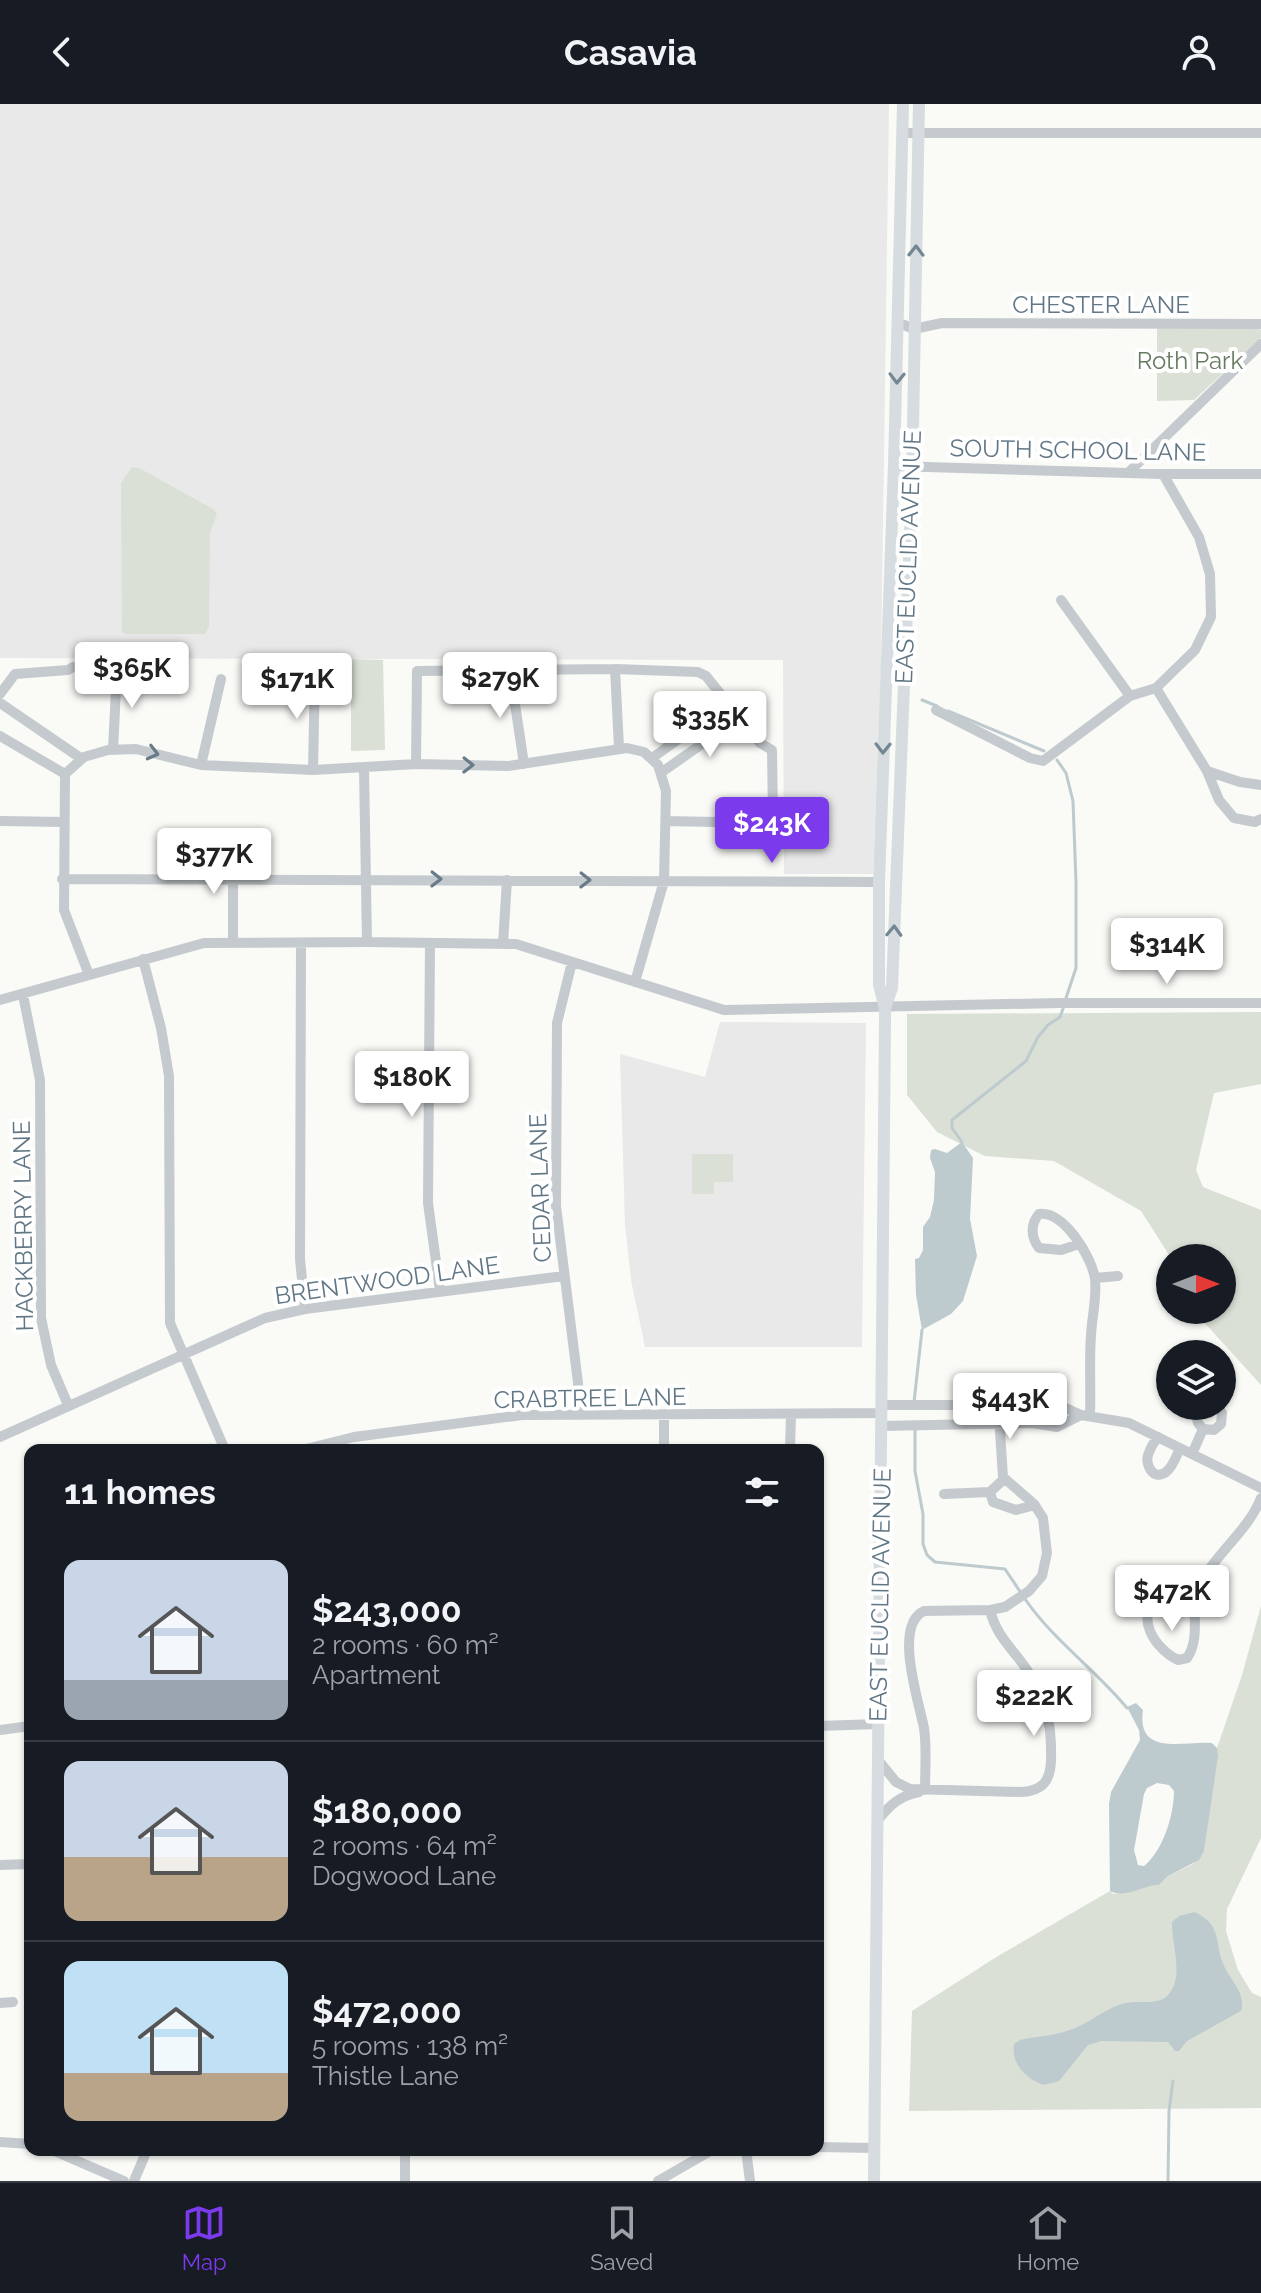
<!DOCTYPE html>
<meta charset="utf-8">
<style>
:root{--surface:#171b24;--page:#242831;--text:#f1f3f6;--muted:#9ea1a6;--line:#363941;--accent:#7c3aed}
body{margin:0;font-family:Raleway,sans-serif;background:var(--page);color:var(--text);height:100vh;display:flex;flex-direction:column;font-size:30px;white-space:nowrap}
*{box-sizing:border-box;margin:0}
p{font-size:26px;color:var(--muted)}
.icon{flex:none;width:44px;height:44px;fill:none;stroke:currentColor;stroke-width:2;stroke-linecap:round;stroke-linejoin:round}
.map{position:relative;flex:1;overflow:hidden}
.sheet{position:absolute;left:24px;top:1340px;width:800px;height:712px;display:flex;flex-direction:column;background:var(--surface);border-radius:16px;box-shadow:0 2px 6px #0004}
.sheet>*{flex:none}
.needle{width:52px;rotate:90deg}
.buttons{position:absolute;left:1156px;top:1140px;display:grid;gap:16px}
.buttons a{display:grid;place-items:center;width:80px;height:80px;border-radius:50%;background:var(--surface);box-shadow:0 2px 6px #0004;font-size:40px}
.price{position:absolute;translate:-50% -68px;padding:0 18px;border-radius:8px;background:#fff;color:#222;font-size:26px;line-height:52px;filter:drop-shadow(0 2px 4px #0008)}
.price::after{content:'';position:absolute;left:50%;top:48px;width:24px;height:18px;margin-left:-12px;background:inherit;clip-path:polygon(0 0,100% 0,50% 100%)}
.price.current{background:var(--accent);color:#fff}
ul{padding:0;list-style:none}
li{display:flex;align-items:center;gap:24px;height:200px;padding:0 40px}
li+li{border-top:2px solid var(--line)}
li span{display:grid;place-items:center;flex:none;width:224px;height:160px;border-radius:16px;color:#555}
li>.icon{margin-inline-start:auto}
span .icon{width:96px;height:96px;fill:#fffc;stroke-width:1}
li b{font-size:34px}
h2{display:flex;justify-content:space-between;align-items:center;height:96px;padding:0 40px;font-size:34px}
header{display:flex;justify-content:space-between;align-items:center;height:104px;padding:0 40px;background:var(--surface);font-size:36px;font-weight:700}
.tabs{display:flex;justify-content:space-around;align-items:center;height:112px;border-top:2px solid var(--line);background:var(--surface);font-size:22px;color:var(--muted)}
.tabs a{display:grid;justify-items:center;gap:4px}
.tabs .current{color:var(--accent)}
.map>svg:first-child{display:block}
.built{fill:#e8e9e8}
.green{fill:#dae0d6}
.water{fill:#bdcace;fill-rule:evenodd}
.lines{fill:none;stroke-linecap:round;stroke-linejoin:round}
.stream{stroke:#bdcace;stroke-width:3}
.minor{stroke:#c5cace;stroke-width:10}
.major{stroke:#d6dcdf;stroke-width:12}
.oneway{stroke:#738692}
.oneway2{stroke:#677b89}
.labels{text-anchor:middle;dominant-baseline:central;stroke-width:8;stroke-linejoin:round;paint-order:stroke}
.street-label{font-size:24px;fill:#627785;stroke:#fff}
.park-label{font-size:24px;fill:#677b62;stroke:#fff}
</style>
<header><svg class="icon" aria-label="back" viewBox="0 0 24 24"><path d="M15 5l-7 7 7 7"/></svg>Casavia<svg class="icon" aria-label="person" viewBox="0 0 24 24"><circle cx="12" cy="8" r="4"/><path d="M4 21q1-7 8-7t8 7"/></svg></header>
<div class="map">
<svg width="1261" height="2077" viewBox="0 0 1261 2077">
<rect width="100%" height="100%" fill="#fafaf7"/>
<path class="built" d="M0,0h889l-8,563 -8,207h-89l-1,-214 -783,-2z
M720,918l146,1 -4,324h-217l-14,-67 -6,-56 -5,-170 85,23z"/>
<path class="green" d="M1257,223l4,3v8l-67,62 -37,1v-73z
M132,363l7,1 74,41 4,5 -7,18 -1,94 -4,8h-80l-3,-2 -1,-149z
M351,555l32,1 2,90 -34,1z
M1261,908v72l-47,9 -18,77 7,17 58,23v175l-59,-65 -6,-10h26v-52h-51l-30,-47 -87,-50 -69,-5 -48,-24 -30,-37v-81z
M692,1050h41v28h-19v12h-22z
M1261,1502v232l-34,71 -1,22 12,39 14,23 9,4v111l-352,3 3,-100 86,-55 112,-65 3,3c17,-2 31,-9 46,-9l9,-9 25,-12 11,-13 13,-103 25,-73z"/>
<path class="water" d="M962,1038l11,16 -3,61 7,37 -14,45 -12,13 -29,16 -6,-35 -1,-36 4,-1 4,-8v-23l7,-10 4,-17 1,-28 -5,-14 1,-8 4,-1 12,4z
M1136,1599l7,7c-7,48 43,30 69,33l5,5 1,8 -14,95 -5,9 -31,16 -9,9c-17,0 -32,14 -49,6l-1,-87 2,-12 29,-52 -1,-10 -12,-23zM1157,1679l12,2 5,6c0,24 -11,60 -30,75l-6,-1 -4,-15 10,-56 3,-6z
M1195,1808c26,13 20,27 27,49 6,18 22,27 20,48l-3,3 -52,29 -8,10h-4l-7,-9 -67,-1 -13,4 -29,36 -15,4c-19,-7 -33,-21 -30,-41l6,-4c17,-4 34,-4 50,-10 19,-6 36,-23 56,-27 13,-3 32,3 42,-8 17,-18 3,-51 4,-73l7,-6z"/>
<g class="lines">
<path class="stream" d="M922,596l15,6
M948,607l96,40
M1057,656l9,13 7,28 3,81v86l-10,30
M962,1038l-10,-14v-8l74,-59 12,-24 10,-12 12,-8 4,-11
M914,1298l8,-72
M915,1325v42l8,43v30l4,11 8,7 70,7 16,24
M1025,1495c29,42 71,71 102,109
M1168,2077l1,-70 4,-30"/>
<path class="minor" d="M903,29h358
M899,219l15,6 28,-6 319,1
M894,362l269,8h98
M1130,367l131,-127
M1061,496l69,96
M615,565l4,79
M510,567l14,93
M1156,584l51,83 12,29 15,18 21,4 6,-3
M0,590l15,-20 53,-4 5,-3 44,2 -4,81
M0,599l82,56
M936,606l94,48 13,3 87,-65 26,-8 39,-38 16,-33 -1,-43 -11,-37 -36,-63
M0,632l65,38
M652,654l76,-54
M416,660l1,-93 198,-2 83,3 8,4 54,67 12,7 1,68 -6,5 -101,-2
M201,661l20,-86
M364,665l3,173
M313,666l2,-98
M1207,667l33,11 21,3
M662,668l77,-54
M0,717l63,1
M62,775c273,-1 545,3 817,3
M233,839v-64
M301,839l-1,316 5,50
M430,840l-2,259 12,88
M503,840l4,-64
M143,855l18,69 8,48 1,247 55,127
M572,858l-15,61 -1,183 22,177 1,31
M89,871l-25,-65 1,-136 19,-17 24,-7 28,-1 65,16 112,5 103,-6 92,2 119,-18 17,4 14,13 8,26 -2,90 -29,101
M23,891l17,85 1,238 10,47 17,40
M0,896l204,-57 163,-1 149,2 208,66 334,-7h203
M1079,1140l-18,6 -22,-2c-8,-10 -9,-24 0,-34 25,-3 53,43 56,65 2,19 -3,37 -4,56 -2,26 0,53 -1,80
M1095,1174l23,-2
M882,1301h88l49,6 16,-1 22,-6 24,11 48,8 132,65
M882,1322l150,-3 25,4 24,-12
M1203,1325l11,1 7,-6 1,-11 -6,-7
M1203,1325l-5,-6 -2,-7 7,-10
M0,1333l265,-119 40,-9 259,-33
M1158,1333c-4,5 -8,12 -10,18 -3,11 6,26 18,17 7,-5 11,-17 14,-24
M302,1346l52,-13 168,-22 360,-2
M664,1346v-35
M790,1346l1,-35
M1192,1350l11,-25
M1004,1375l-14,13 3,10 23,8 19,-5
M944,1390l46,-2
M1198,1483c-12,2 -28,2 -37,8 -29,20 -6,54 17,65l9,-2c15,-21 2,-52 12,-73 17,-32 49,-54 62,-87
M818,1622l60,-2
M0,1626l30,-4
M878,1656l18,22 14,7 111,3c21,-1 29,-10 30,-31 1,-35 -4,-65 -26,-94 -14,-20 -29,-32 -35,-57
M925,1686c0,-20 2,-42 -1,-62 -5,-26 -31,-103 0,-117l66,-1 15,-3 24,-16 13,-15 5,-23 -4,-35 -9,-14 -31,-27 -4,-61
M877,1717c13,-16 22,-25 42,-29
M0,1761l30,-1
M0,1899l13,-1
M0,2038l30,2
M818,2043l56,1
M52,2046l72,31
M405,2046v31
M746,2046l4,31
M134,2077l13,-31
M658,2077l54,-31"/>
<path class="major" d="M885,904l7,-20 20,-506 7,-378
M874,2077l11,-1159v-14l-6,-23v-103l15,-416 9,-362"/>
</g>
<defs><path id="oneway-chevron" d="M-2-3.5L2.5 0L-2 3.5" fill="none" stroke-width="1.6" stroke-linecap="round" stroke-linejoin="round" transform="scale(2)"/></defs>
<g class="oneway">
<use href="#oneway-chevron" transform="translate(916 147) rotate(-89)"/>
<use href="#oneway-chevron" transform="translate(897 274) rotate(91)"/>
<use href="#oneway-chevron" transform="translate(883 644) rotate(91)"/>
<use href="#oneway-chevron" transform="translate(894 827) rotate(-88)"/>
</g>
<g class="oneway2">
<use href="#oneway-chevron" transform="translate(153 649) rotate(14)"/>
<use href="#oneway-chevron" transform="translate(468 661) rotate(1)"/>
<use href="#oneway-chevron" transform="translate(436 775) rotate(1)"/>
<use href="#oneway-chevron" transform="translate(585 776) rotate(1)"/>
</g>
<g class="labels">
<g class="street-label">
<text x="1101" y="200">CHESTER LANE</text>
<text transform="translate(1078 346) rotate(1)">SOUTH SCHOOL LANE</text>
<text transform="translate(908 453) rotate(-88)">EAST EUCLID AVENUE</text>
<text transform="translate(540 1084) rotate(-92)">CEDAR LANE</text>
<text transform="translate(23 1122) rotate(-91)">HACKBERRY LANE</text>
<text transform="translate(387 1176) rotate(-8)">BRENTWOOD LANE</text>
<text transform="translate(590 1294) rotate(-1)">CRABTREE LANE</text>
<text transform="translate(880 1491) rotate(-89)">EAST EUCLID AVENUE</text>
</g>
<g class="park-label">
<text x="1190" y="256">Roth Park</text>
</g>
</g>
</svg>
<div class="buttons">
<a><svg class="needle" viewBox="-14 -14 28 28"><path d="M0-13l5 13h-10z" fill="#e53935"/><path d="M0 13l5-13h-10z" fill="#9ea1a6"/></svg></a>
<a><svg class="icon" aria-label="layers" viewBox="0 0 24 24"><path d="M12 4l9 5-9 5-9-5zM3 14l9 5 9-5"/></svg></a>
</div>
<b class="price" style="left:132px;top:606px">$365K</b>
<b class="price" style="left:500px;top:616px">$279K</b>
<b class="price" style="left:297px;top:617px">$171K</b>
<b class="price" style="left:710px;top:655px">$335K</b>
<b class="price current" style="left:772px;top:761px">$243K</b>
<b class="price" style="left:214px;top:792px">$377K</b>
<b class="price" style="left:1167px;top:882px">$314K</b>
<b class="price" style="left:412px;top:1015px">$180K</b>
<b class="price" style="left:1010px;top:1337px">$443K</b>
<b class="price" style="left:1172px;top:1529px">$472K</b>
<b class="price" style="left:1034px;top:1634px">$222K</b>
<section class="sheet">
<h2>11 homes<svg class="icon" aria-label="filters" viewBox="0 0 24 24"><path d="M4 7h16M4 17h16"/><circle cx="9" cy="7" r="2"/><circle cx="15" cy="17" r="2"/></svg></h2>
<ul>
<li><span style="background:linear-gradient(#c9d6e8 75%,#9aa5b1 0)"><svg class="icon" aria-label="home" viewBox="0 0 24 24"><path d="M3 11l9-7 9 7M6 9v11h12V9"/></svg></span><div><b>$243,000</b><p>2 rooms · 60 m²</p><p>Apartment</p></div></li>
<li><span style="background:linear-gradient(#c9d6e8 60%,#b9a48a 0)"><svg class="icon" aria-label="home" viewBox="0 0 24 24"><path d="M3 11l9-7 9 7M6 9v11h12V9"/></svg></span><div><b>$180,000</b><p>2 rooms · 64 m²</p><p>Dogwood Lane</p></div></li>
<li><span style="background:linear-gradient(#bfe0f5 70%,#b9a48a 0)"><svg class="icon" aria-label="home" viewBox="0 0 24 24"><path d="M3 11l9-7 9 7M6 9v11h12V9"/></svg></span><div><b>$472,000</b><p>5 rooms · 138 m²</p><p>Thistle Lane</p></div></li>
</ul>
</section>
</div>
<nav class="tabs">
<a class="current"><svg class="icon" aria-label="map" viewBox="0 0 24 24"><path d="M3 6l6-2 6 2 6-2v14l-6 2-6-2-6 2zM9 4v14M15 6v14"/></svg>Map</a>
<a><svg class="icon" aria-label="saved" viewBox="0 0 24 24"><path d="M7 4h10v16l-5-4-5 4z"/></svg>Saved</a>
<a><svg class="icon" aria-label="home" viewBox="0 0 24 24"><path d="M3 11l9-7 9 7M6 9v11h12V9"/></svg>Home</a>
</nav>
